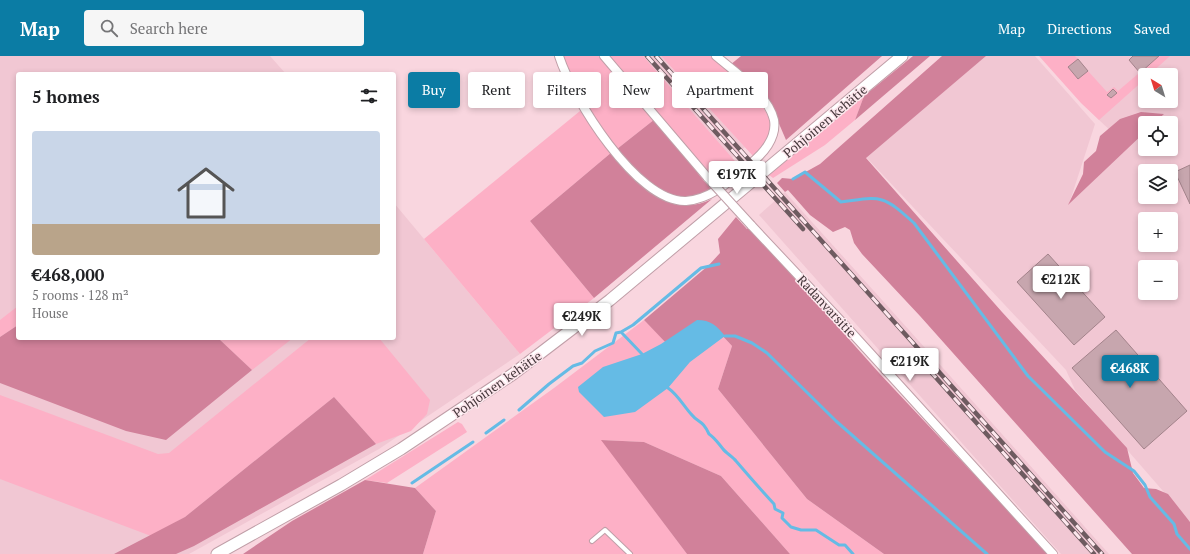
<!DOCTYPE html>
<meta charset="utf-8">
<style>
:root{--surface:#fff;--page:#f6f6f6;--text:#202124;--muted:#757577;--accent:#0b7ca4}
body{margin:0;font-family:"PT Serif",serif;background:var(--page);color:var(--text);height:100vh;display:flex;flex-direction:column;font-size:15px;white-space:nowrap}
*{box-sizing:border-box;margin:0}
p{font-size:13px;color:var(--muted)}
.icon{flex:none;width:22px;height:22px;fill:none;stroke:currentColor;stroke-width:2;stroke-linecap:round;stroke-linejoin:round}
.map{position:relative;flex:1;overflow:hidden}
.side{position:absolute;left:16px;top:16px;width:380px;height:268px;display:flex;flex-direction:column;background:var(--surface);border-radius:4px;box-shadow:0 2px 6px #0003}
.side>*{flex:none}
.guide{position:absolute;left:408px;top:16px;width:380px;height:36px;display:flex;gap:8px}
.needle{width:26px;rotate:322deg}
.fabs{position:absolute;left:1138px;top:12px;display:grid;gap:8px}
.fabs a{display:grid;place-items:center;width:40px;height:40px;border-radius:4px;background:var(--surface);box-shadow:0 2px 6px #0003;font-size:20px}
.price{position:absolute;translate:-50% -34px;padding:0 9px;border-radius:4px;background:#fff;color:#222;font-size:13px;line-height:26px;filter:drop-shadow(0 1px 2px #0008)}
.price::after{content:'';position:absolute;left:50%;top:24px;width:12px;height:9px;margin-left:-6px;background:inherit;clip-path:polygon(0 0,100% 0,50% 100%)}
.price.on{background:var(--accent);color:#fff}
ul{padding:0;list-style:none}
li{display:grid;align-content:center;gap:8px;height:212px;padding:0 16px}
li span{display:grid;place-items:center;height:124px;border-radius:4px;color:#555}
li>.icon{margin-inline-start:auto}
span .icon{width:72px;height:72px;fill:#fffc;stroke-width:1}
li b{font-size:17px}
h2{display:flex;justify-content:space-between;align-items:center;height:48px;padding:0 16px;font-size:17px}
.tag{padding:0 14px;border-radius:4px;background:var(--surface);box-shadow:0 2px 6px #0003;font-size:14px;line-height:36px}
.tag.on{background:var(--accent);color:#fff}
header{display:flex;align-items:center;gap:24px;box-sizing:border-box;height:56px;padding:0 20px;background:var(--accent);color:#fff}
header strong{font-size:19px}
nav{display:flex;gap:22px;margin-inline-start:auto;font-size:14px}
.search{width:280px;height:36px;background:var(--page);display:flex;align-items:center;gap:10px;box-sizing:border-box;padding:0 14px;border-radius:4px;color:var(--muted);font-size:15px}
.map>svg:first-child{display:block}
.built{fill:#f1c7d3;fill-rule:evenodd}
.green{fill:#fdb0c6}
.forest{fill:#d1819a}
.water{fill:#65bbe5}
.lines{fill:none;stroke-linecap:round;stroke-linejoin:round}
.stream{stroke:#65bbe5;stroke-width:3}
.building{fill:#c7a6ae;stroke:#a3838b}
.service-casing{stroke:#c09fa8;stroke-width:6}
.minor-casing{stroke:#c09fa8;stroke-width:10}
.secondary-casing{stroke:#c09fa8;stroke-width:13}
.service{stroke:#fff;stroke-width:4}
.minor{stroke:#fff;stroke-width:8}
.secondary{stroke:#fff;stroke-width:11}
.rail-casing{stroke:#6e5b60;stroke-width:4.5}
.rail{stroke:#fde7ed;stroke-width:3;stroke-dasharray:9;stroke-linecap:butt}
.minor-bridge-casing{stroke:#c09fa8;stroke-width:10;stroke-linecap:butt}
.minor-bridge{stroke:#fff;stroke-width:8}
.labels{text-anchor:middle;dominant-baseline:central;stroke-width:3;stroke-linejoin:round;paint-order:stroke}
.street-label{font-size:13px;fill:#45373b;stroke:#fde7ed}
</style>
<header>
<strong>Map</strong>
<div class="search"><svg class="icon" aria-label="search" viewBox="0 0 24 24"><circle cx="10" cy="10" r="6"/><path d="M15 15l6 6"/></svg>Search here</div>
<nav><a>Map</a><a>Directions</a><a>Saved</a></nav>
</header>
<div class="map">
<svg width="1190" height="498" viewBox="0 0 1190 498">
<rect width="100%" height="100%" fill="#f9d6df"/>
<path class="built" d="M0,0h270l16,18h-268v264h376v-135l126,151 -141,95 -190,105h-189z
M616,0h45l84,91 -27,23z
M986,0h49l60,68 -26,80 59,-57 -29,-27 -59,-64h150v466l-115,-132 -9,-20 -200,-213zM1145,19h26v26h-26zM1145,67h26v26h-26zM1145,115h26v26h-26zM1145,163h26v26h-26zM1145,211h26v26h-26z
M785,136l124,138 200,224h-48l-43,-48 -259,-291z"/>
<path class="green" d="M562,0h38l55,63 -38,30 -42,-61z
M607,0h36l98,112 -21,16z
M661,0h50c16,15 54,44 59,66 3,14 -8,26 -17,34z
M1039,0h36l3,3 -10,8 10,12 10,-8 19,21 7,-5 4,4 41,-35h11l-21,19h-4v4l-46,41 -18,-17z
M864,40l-9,24 -30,25 -52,33 -4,-3z
M580,55l32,41 -82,69 64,77 -74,56 -96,-115z
M18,250v19l-18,12v-17z
M644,264l25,25 50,-13 13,14 -14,43 89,110 77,55h-94l-69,-78 -77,-34 -42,-2 85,114h-264l13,-43 -21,-23 139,-100z
M218,282h75l-41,32z
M311,282h68l51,62 -3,14 -16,17 -35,13 -42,-47 -149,120 -34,19 -151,-57v-84l158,59 11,-1z
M458,366l4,2 5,8 -80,51 -22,-3z"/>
<path class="forest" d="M741,0h141l-96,84 -9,-21 -47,-54z
M913,0h17l-75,64 9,-24z
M942,0h44l-120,102 136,154 125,136 6,25 11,15 12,1 12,5 22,28v32h-58l-212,-238 -58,-62 -8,-11 -4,-13 -5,-3 -12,5 -23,-17 -22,-25 -3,2 -8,-9 5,-5 11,1 27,-15z
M1141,56l23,2 -10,9h-9v9l-77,73 15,-31 1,-12 12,-11 4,-15 20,-17z
M655,63l49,62 8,9c-40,22 -71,-12 -95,-41z
M612,96c24,31 58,68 100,47l-118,99 -64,-77z
M736,161l11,12 2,-2 131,147 169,180h-165l-77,-55 -89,-110 14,-43 -13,-14 -51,13 -24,-25 65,-55 11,-12 -2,-14z
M18,269v13h200l34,32 -86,70 -40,-9 -126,-48v-46z
M334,341l42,47 -182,102 -18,8h-62l71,-37z
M601,384l43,2 77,34 69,78h-103z
M365,424l50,8 21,23 -13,43h-180l49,-33z"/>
<path class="water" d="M697,264c14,0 20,6 28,16l-35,26 -22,26 -33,24 -31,5 -25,-25 -1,-5 25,-20 39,-13 19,-10z"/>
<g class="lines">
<path class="stream" d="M793,123l12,-7 36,30c41,-6 42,-7 73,21l114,153 77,76 29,19 11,14 5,12 24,27 3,10 13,15
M725,280h10l17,7 15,10 69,68 151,133
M642,298l-21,-22 12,-7 68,-57 18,-4
M668,332c10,7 15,17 23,26 8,10 11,5 18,20 6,4 9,9 14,15 3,4 10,8 13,12 12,14 26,30 38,43l1,5 8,4 -1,5 9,9 10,3h15l23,15h6l8,9
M519,354l30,-26 24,-18 9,-3 13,-12 18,-8 3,-10 5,-1
M486,377l18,-13
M412,427l61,-41"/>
</g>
<path class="building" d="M1133,0h26l-19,17 -11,-13z
M1078,3l10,12 -10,8 -10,-12z
M1113,33l4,4 -6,5 -4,-3z
M1190,109v39l-15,-32z
M1048,198l57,63 -31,28 -57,-63z
M1116,274l71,81 -43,38 -72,-81z"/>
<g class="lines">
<defs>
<path id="service" d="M592,485l13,-11 25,24"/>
<path id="minor" d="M559,0c13,41 78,147 127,145 26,-2 45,-21 64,-37 13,-10 27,-26 24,-44 -6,-26 -39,-48 -58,-64
M604,0l104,122
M751,169l90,96 212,233"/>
<path id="secondary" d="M217,498l124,-69 60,-36 112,-75 97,-74 292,-244"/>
</defs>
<use href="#service" class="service-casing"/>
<use href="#minor" class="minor-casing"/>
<use href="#secondary" class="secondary-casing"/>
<use href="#service" class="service"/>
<use href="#minor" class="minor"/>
<use href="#secondary" class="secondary"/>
<defs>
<path id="rail" d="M647,0l156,173
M656,0l446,498
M930,315l164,183"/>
</defs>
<use href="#rail" class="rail-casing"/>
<use href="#rail" class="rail"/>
<defs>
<path id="minor-bridge" d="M708,122l43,47"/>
</defs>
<use href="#minor-bridge" class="minor-bridge-casing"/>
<use href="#minor-bridge" class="minor-bridge"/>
</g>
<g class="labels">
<g class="street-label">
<text transform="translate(825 65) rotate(-40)">Pohjoinen kehätie</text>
<text transform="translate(827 250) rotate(47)">Radanvarsitie</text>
<text transform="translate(497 328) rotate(-35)">Pohjoinen kehätie</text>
</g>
</g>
</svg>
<div class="fabs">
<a><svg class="needle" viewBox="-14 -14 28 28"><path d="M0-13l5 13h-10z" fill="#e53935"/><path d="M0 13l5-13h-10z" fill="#757577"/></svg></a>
<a><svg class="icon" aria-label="locate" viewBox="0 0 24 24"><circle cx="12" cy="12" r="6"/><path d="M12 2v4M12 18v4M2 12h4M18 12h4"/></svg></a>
<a><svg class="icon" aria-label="layers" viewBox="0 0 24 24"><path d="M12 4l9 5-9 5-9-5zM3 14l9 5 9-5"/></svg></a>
<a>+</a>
<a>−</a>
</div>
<b class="price" style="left:737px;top:139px">€197K</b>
<b class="price" style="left:1061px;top:244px">€212K</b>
<b class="price" style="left:582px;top:281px">€249K</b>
<b class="price" style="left:910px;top:326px">€219K</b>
<b class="price on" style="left:1130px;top:333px">€468K</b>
<div class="guide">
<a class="tag on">Buy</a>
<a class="tag">Rent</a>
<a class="tag">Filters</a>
<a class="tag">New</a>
<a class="tag">Apartment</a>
</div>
<section class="side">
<h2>5 homes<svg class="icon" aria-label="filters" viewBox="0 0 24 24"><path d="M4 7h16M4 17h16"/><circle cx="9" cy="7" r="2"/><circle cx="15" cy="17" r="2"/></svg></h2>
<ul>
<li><span style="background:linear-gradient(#c9d6e8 75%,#b9a48a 0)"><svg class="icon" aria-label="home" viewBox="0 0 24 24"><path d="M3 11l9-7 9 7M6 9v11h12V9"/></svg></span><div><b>€468,000</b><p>5 rooms · 128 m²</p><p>House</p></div></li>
</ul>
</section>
</div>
